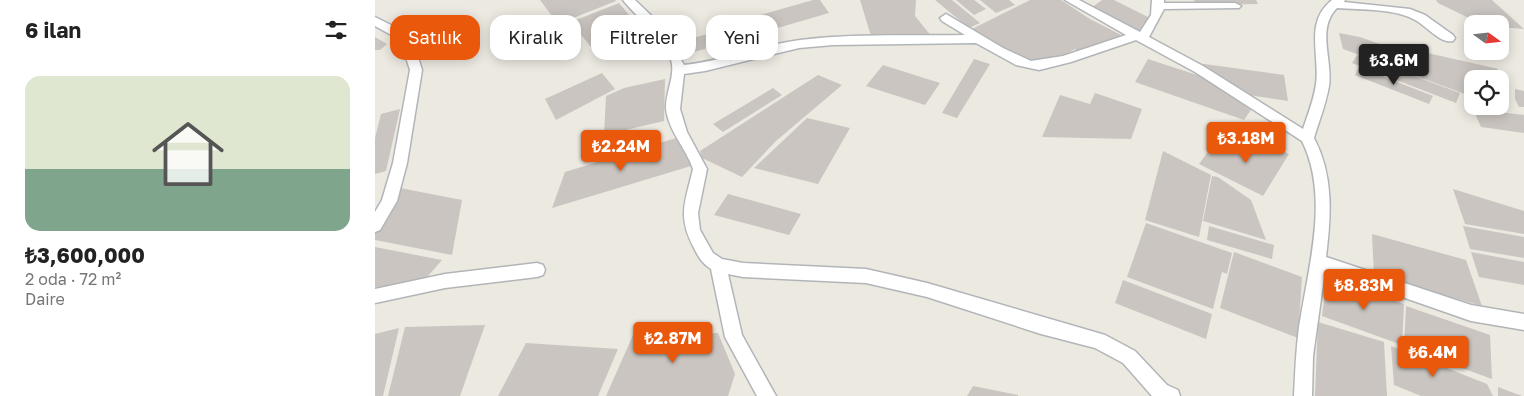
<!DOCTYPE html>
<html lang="tr">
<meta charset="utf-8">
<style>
:root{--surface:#fff;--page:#f2f2f2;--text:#222;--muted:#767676;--accent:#ea580c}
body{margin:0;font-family:"Golos Text",sans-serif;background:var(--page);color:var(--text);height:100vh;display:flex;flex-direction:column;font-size:19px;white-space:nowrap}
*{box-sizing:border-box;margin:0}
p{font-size:16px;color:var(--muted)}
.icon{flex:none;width:28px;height:28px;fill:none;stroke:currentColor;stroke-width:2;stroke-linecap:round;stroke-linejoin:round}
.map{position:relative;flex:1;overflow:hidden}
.sheet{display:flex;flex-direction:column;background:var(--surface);width:375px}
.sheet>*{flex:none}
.guide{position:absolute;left:15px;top:15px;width:475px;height:45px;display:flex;gap:10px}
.needle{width:32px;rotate:105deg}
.fabs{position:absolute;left:1089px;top:15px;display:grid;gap:10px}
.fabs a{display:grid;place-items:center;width:45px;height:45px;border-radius:10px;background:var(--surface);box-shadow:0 2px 12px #0003;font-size:25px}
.price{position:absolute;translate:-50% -42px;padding:0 11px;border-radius:5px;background:var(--accent);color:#fff;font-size:16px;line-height:32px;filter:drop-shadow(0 1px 2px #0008)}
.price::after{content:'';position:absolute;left:50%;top:30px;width:15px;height:11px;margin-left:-8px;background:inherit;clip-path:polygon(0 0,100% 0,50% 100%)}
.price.active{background:#222;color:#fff}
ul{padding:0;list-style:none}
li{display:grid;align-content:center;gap:10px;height:265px;padding:0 25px}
li span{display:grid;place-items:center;height:155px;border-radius:15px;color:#555}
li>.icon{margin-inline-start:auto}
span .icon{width:90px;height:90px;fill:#fffc;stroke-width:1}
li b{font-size:21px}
h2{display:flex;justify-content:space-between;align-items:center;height:60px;padding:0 25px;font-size:21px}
.tag{padding:0 18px;border-radius:15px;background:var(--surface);box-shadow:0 2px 12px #0003;font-size:18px;line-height:45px}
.tag.active{background:var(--accent);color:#fff}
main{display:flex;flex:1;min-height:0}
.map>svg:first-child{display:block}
.building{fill:#cac5c0}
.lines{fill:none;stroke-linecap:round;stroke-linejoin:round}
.minor-casing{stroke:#b2b5b8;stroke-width:3}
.minor{fill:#fff;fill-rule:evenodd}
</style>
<main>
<section class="sheet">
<h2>6 ilan<svg class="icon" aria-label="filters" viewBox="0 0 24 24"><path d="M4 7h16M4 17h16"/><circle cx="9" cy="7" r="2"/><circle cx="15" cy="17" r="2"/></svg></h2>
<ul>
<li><span style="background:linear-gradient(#dfe7d0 60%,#7fa58c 0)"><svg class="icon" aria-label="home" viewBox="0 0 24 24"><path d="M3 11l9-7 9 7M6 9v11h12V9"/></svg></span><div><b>₺3,600,000</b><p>2 oda · 72 m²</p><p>Daire</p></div></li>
</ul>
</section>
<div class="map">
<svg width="1149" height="396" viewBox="0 0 1149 396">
<rect width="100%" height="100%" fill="#ece9e1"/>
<path class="building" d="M165,0h75l1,1 -58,23z
M438,0h7l9,13 -86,25 -7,-16z
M485,0h56l-1,16 17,21 -61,-1z
M560,0h17l28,23 -11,5z
M581,0h18l12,9 -12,6z
M605,0h29l6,5 -19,8z
M655,0h31l29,19 31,16 -20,12 -4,-3 -17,9 -5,-4 -23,13 -6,-4 -12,7 -17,-6 -45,-30z
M727,0h12l36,18 -9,16 -50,-26z
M819,0h62l2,4 -62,1z
M1061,0h56l32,29 -24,-2v-3h-19l-43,-21z
M244,3l23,27 -48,21 -23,-29z
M361,26l6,12 -65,19 -5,-13z
M964,33l21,4 59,21 -8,16 -68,-25z
M0,37l12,7 -7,6h-5z
M1048,52l67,15 8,2 -3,10h-22v14l-8,1 -52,-19z
M982,55l103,38 -4,10 -104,-40z
M599,59l16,5 -33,54 -15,-5z
M773,59l55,18 48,33 -7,10 -109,-38z
M822,63l87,12 4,26 -40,-6z
M508,65l57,18 -15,22 -59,-19z
M984,67l74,29 -4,8 -74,-29z
M227,73l13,16 -59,31 -11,-21z
M443,75l24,10 -66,56 -34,36 -40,-19 -2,-7z
M290,79l-1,42 -60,14 2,-39 18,-8z
M398,88l9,7 -59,37 -10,-8z
M1140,89l9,2v16h-5l-4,-8z
M720,93l47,16 -11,30 -89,-2 18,-42 30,9z
M25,109l-14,62 -11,3v-36l6,-24z
M1098,109l51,6v18l-43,-6z
M432,118l43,10 -32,56 -64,-16z
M849,137l31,14 7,-10 27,13 -26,42 -64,-32 11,-15 4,2z
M301,138l15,28 -139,42 13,-36z
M788,151l48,24 -12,62 -54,-17z
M837,176l6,1 33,23 15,40 -63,-19z
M25,188l62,12 -10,55 -77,-15v-11z
M1078,189l71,22v23l-59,-10z
M353,194l73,20 -12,21 -75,-20z
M771,223l86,30 -5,21 -5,-2 -9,37 -86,-32z
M834,226l65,19 -2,14 -65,-19z
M1088,226l61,11v21l-54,-9z
M997,234l94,26 16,46 -108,-31z
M0,247l67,13 -21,24 -46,10z
M859,252l68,25 -4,61 -78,-30z
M1096,252l53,10v23l-45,-8z
M952,277l77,27 -2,41 -80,-29z
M748,280l89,34 -6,25 -91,-36z
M1031,306l84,29 2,44 -88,-32z
M943,322l66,20 3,54h-72z
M319,324l-3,10 27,-1 17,41 -7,22h-122l31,-70z
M110,325l-25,71h-72l17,-69z
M24,328l-16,68h-8v-62z
M151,343l92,6 -20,47h-100z
M1016,346l96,38 6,12h-72l-27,-11z
M598,386l45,9v1h-51z
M1123,387l24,9h-24z"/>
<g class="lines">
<defs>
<path id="minor" d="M248,0h12l27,26 22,39c40,-4 77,-20 116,-25 54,-7 110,-4 165,-5l-23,-14 -2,-3 6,-4 57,34 28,13 32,-5 63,-21 -61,-35h14l61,32 11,-17 1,-15h12v3h71l6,3 -2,2 -75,1 -15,28 54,29 100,63c5,-15 11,-30 13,-45 4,-30 -12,-62 16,-84h13l-1,2 66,7 15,6 28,20 2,3 -2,3c-12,3 -26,-14 -36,-20 -21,-13 -55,-11 -80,-13 -21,21 -4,52 -8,78 -3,18 -10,35 -15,52 20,38 17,78 12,119l145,48 53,9v16l-53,-9 -146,-51 -12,86 -1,40h-18c1,-23 2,-46 5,-69 9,-59 31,-130 3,-186l-107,-69 -59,-32 -65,22 -32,8 -23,-5 -40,-22 -143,2 -34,3 -94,23 -21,3 -4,35 7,23 20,37 -9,44 2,17 13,23 9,6 21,4 123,6 61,14 178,52 30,16 32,34 11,5 2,6h-28l-29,-33 -28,-15 -54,-14 -114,-37 -61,-14 -123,-6 -15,-3 14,61 34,61h-19l-32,-59 -14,-68c-9,-6 -12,-11 -17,-21 -17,-32 -9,-45 -1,-79 -7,-21 -24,-37 -27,-60 -1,-16 10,-34 5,-49 -10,-25 -32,-40 -48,-60z
M0,17l28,14 13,20 6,19 -15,93 -10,38 -17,29 -5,2v-20l7,-12 11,-37 17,-93 -6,-19 -9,-14 -20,-11z
M162,263l6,2 2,5 -2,5 -6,2 -92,11 -70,15v-14l70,-15z"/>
</defs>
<use href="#minor" class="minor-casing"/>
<use href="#minor" class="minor"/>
</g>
</svg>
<div class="fabs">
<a><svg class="needle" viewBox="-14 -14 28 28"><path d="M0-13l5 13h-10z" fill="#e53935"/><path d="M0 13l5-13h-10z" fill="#767676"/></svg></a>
<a><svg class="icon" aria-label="locate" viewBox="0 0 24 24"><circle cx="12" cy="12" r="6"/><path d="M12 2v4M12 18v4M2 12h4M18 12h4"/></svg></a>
</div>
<b class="price active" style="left:1019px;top:86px">₺3.6M</b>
<b class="price" style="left:871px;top:164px">₺3.18M</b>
<b class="price" style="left:246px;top:172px">₺2.24M</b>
<b class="price" style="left:989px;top:311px">₺8.83M</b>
<b class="price" style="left:298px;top:364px">₺2.87M</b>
<b class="price" style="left:1058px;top:378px">₺6.4M</b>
<div class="guide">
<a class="tag active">Satılık</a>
<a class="tag">Kiralık</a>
<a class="tag">Filtreler</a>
<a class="tag">Yeni</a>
</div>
</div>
</main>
